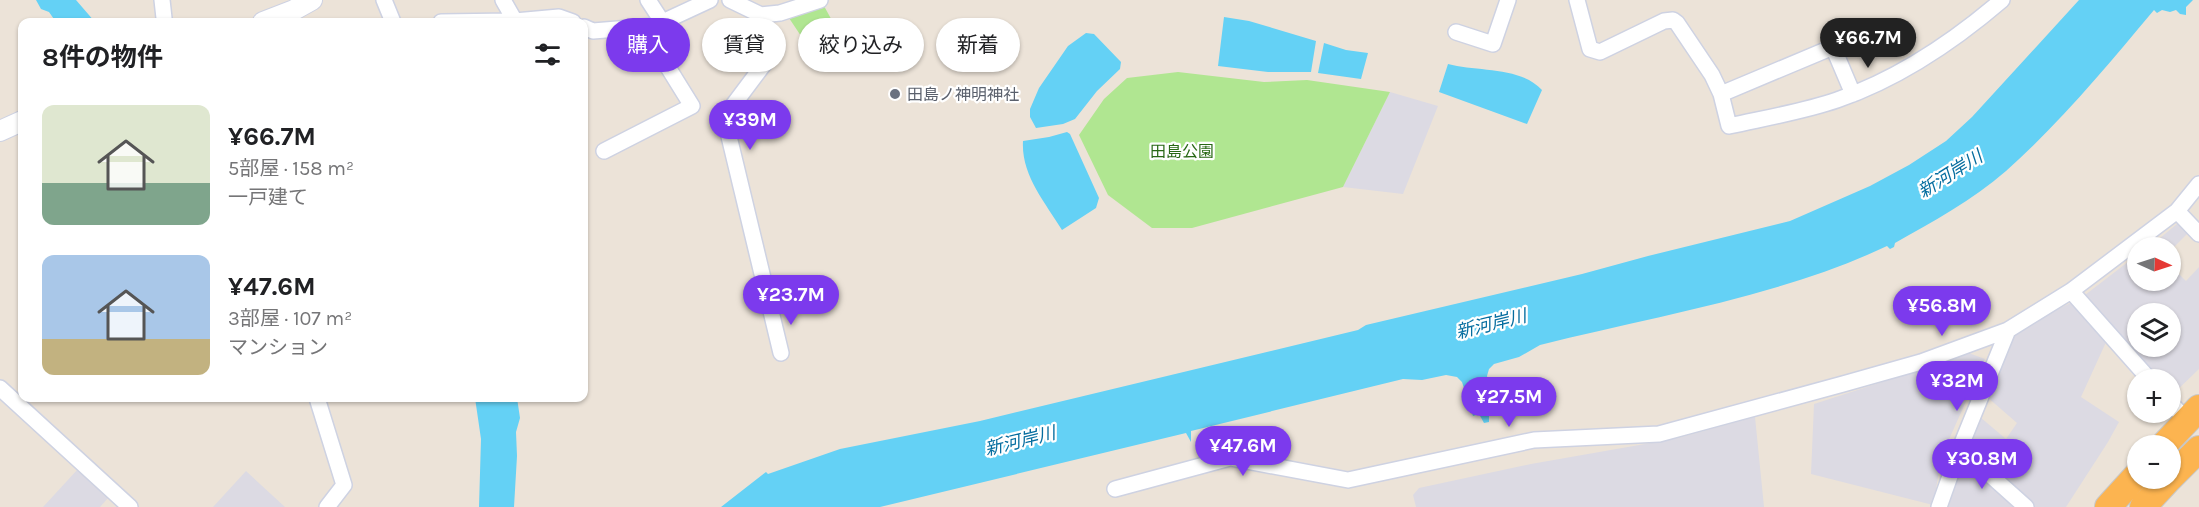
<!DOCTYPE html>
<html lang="ja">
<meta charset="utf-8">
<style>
:root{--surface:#fff;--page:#f6f6f6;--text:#202124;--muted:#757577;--accent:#7c3aed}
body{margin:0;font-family:Karla,"Noto Sans JP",sans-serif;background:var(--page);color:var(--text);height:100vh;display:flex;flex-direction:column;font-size:22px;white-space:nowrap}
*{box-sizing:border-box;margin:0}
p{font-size:20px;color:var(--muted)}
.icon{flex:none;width:33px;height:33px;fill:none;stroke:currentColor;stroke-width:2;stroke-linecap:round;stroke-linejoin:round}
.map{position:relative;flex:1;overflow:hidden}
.details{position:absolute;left:18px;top:18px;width:570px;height:384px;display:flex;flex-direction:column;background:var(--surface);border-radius:12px;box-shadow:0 2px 4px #0004}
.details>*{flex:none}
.top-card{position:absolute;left:606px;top:18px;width:570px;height:54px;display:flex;gap:12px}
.needle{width:39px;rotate:93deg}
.fabs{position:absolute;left:2127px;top:237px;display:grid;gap:12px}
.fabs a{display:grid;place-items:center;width:54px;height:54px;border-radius:50%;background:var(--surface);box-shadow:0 2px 4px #0004;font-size:30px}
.price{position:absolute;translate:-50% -51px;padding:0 14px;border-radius:21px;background:var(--accent);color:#fff;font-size:20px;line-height:39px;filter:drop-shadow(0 2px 3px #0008)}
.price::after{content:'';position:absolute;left:50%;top:36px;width:18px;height:14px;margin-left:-9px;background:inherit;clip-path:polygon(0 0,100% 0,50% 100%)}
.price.current{background:#222;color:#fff}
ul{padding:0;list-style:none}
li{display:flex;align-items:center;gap:18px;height:150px;padding:0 24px}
li span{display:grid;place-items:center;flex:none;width:168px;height:120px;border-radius:12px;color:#555}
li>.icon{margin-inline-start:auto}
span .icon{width:72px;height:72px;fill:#fffc;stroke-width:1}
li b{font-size:26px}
h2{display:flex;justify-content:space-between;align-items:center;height:72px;padding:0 24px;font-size:26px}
.chip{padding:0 21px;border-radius:27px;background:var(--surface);box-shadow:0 2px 4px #0004;font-size:21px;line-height:54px}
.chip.current{background:var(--accent);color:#fff}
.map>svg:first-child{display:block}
.industrial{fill:#dcdae3;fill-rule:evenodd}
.green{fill:#b0e691}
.water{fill:#64d1f5}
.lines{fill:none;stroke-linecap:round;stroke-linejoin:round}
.minor-casing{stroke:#ced2e2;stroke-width:18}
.tertiary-casing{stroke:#ced2e2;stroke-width:22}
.trunk-casing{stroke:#c7c7c7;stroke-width:28}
.minor{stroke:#fff;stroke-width:15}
.tertiary{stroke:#fff;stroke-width:20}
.trunk{stroke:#fcb450;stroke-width:26}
.worship-dot{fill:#6b7280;stroke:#fff;stroke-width:2}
.labels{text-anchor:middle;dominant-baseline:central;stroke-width:4.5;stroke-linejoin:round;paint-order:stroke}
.worship-label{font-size:16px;fill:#5b616d;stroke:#fff;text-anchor:start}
.park-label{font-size:16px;fill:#286815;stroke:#fff}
.water-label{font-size:18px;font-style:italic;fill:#056d9f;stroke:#fff}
</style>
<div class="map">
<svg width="2199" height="507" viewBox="0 0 2199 507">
<rect width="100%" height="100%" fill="#ece3d8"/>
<path class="industrial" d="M1390,92l48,14 -35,88 -60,-7z
M2177,224h7l6,7 -19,19 -1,-2h-22z
M2137,255l1,25h32l1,-14 15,15 13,-14v102l-27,26 -2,-15 -13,-1 -72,-84zM2138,314h32v32h-32z
M2073,302l34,38 -26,57 38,25 -11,20 -42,65h-33l-65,-58 12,-32 26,22 11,-16 -31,-27 24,-59 11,-11z
M1966,352l19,7 -43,96 -9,50 -122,-31 3,-70 109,-35z
M1755,417l9,90h-348l-3,-12 6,-7 112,-24 148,-26z
M1965,458l53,49h-71z
M78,469l31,28 -9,10h-57z
M246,471l39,36h-72z"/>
<path class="green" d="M824,6l21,38 -15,11 -9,11 -32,-48z
M1178,72l86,10 43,-2 83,12 -47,95 -151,41h-40l-44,-33 -29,-60 25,-36 23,-21z"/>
<path class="water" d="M36,0h40l19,22h-39l-7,-10 -8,-3z
M2079,0h114l-7,7v8l-6,-1 -4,-4 -6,2 -8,-2 -5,3 -3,-3c-47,56 -94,113 -148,161 -33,29 -74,51 -111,72l-1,4 -4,2 -3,-3c-105,50 -233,70 -347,99l-21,12 -25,7 -5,5 -2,7 7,35 -5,2v9l-5,1 -5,-9 -6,2 -11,-34 -5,-5 -11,-2 -24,5 -19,-1 -212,52v11l-5,-9 -306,74h-159l45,-35 2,2 72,-25 140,-28 378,-91 8,-5 216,-51 66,-18 142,-35 80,-35 39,-21 37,-24 26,-24z
M1224,17l25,4 67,20 -5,31h-43l-50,-6z
M1086,33l8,1 27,28 -1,7 -23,22 -22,28 -12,5 -27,4 -6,-11v-8l9,-21 29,-42z
M1324,43l22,7 22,3 -7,26 -43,-6z
M1448,64c29,8 72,2 94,26l-15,34 -88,-32z
M1067,132l3,2 29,64 -3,10 -34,22c-17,-28 -41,-55 -39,-89l26,-4z
M475,398h42l3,20 -4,14 1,24 -3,51h-35l2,-68z"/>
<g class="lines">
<defs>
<path id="minor" d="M162,0l2,18
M384,0l9,22
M503,0l12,21 44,-4 14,5
M648,0l15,23
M730,0l31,15 19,-2 40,-13
M1577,0l13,49 10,3 64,-31 9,-1 4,3 35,52 9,19 8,32c36,-8 73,-14 108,-26 61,-21 116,-58 165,-100
M761,15l9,23 -6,26 -30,40 -8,20 55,229
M441,22l74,-1
M584,27l9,4 61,-5 56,-26
M1456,32l37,12 15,-44
M1721,94l112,-47 20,47
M604,151l88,-45 -49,-79
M2177,211l22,23
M2071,291l79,89
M0,388l130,119
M317,398l27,87 -17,22
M2170,402l16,18
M1960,448l66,59
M1115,489l115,-31 118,22 186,-40 125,-6 184,-50 78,-22 87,-32 63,-39 106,-80 22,-27
M1939,507l21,-59 48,-118"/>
<path id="tertiary" d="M263,22l31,-12 18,-10
M0,131l22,-10"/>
<path id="trunk" d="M2163,446l36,-38
M2170,478l29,-29
M2108,507l30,-33
M2143,507l27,-29"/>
</defs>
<use href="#minor" class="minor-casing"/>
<use href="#tertiary" class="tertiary-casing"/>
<use href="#trunk" class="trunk-casing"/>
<use href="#minor" class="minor"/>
<use href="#tertiary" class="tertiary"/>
<use href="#trunk" class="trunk"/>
</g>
<circle class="worship-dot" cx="895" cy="94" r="6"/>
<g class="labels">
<g class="worship-label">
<text x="907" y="94">田島ノ神明神社</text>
</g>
<g class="park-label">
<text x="1182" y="151">田島公園</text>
</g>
<g class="water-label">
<text transform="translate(1950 174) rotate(-32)">新河岸川</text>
<text transform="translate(1491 324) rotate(-14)">新河岸川</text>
<text transform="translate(1020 441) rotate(-14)">新河岸川</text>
</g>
</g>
</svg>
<div class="fabs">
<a><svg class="needle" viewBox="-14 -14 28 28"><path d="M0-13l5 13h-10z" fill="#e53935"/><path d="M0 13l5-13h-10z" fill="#757577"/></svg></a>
<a><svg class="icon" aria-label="layers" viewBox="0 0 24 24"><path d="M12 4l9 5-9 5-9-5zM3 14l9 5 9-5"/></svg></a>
<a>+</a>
<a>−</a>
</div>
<b class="price current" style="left:1868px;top:69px">¥66.7M</b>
<b class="price" style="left:750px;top:151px">¥39M</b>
<b class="price" style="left:791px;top:326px">¥23.7M</b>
<b class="price" style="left:1942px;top:337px">¥56.8M</b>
<b class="price" style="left:1957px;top:412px">¥32M</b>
<b class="price" style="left:1509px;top:428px">¥27.5M</b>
<b class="price" style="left:1243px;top:477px">¥47.6M</b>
<b class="price" style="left:1982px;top:490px">¥30.8M</b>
<div class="top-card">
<a class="chip current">購入</a>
<a class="chip">賃貸</a>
<a class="chip">絞り込み</a>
<a class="chip">新着</a>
</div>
<section class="details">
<h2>8件の物件<svg class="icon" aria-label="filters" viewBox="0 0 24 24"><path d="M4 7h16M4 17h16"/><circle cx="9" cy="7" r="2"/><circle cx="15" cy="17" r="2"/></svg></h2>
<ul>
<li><span style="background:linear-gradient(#dfe7d0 65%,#7fa58c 0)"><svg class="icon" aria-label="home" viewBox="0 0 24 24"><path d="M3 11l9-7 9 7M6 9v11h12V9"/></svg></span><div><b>¥66.7M</b><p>5部屋 · 158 m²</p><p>一戸建て</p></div></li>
<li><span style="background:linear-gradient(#a9c7e8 70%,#c2b280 0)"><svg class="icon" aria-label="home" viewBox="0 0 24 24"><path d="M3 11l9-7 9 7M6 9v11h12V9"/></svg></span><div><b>¥47.6M</b><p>3部屋 · 107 m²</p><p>マンション</p></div></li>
</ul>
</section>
</div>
